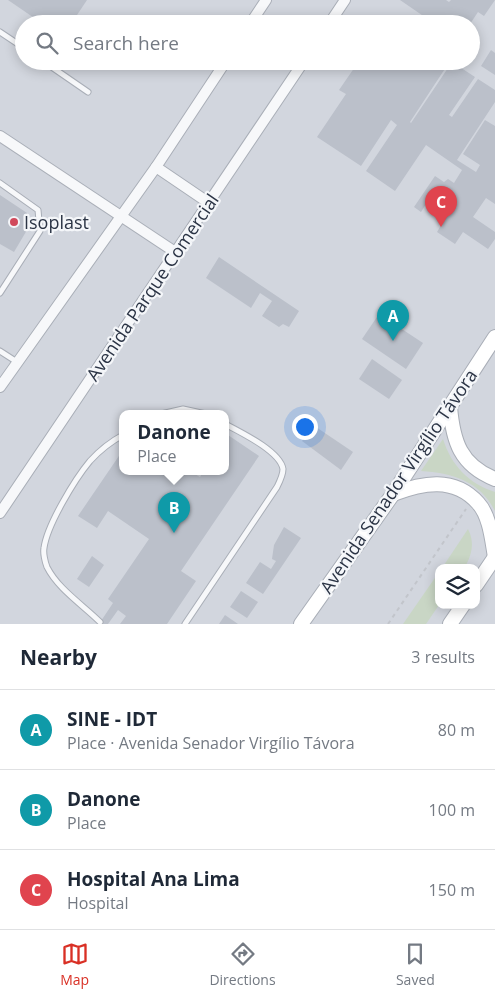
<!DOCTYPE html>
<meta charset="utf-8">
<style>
body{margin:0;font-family:"Open Sans",sans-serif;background:#f6f6f7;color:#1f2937}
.controls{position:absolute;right:15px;bottom:15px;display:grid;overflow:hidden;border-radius:10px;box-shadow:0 2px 12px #0003}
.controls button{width:45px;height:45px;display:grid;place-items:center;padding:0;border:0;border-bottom:1px solid #e0e1e3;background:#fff;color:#1f2937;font:25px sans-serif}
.you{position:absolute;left:304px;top:426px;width:18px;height:18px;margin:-12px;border:4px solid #fff;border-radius:50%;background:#1a73e8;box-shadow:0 0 0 8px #1a73e833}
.badge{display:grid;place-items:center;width:32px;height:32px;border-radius:50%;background:#d93025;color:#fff;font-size:16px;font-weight:700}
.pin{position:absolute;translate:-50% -41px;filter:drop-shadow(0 1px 2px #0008)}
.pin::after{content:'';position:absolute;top:26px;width:18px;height:15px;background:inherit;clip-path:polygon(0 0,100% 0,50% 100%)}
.popup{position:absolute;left:119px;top:410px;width:110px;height:65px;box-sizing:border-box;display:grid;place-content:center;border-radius:10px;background:#fff;filter:drop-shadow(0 1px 4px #0005);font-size:16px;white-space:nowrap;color:#747a83}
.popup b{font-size:19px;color:#1f2937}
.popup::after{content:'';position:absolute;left:50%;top:100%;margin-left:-10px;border:10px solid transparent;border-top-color:#fff}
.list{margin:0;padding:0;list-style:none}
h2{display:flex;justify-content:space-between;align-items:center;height:65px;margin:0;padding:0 20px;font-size:21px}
h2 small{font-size:16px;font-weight:400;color:#747a83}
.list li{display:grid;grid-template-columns:32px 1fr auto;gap:15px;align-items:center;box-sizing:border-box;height:80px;padding:0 20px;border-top:1px solid #e0e1e3}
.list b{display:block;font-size:19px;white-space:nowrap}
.list p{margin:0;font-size:16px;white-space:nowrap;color:#747a83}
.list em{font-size:16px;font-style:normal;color:#747a83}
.icon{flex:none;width:28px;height:28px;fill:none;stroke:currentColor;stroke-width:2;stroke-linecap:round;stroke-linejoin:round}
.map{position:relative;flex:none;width:495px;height:624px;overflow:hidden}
.search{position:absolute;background:#fff;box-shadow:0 2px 12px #0003;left:15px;right:15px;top:15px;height:55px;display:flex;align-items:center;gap:12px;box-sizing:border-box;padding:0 18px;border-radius:28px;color:#747a83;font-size:19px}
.sheet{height:305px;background:#fff}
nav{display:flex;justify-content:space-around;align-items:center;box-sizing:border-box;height:70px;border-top:1px solid #e0e1e3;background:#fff;font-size:14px;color:#747a83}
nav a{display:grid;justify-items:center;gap:2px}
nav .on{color:#d93025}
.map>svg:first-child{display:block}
.built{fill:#d2d6de;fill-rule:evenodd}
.green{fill:#c9d6c5}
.building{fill:#bbc0ca}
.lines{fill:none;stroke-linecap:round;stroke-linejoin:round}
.service-casing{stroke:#a9aeb7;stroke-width:7}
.minor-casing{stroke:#a9aeb7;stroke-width:12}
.secondary-casing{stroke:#a9aeb7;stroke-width:16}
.path{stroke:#c2c5cb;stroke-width:2;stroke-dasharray:4 4;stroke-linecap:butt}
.service{stroke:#f7f8fa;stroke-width:5}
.minor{stroke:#f7f8fa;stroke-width:10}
.secondary{stroke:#fff;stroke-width:14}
.poi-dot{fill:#d1495b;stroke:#f4f6f9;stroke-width:2}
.labels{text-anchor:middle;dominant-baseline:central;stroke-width:4.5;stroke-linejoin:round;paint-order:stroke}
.poi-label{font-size:18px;fill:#2b3445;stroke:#f4f6f9;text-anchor:start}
.street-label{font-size:18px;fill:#2b3445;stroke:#f4f6f9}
</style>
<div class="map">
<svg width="495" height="624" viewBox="0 0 495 624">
<rect width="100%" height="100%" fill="#e4e7ec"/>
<path class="built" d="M0,0H495V624H0ZM24,24H471V61H24ZM123,414H225V472H123ZM439,568H476V605H439Z"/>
<g class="green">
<path d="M443,439C451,465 469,484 495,492V511C480,481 452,473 421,471Z"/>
<path d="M468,529C475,542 472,556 464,568H442Z"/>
<polygon points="439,572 439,605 426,624 403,624"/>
</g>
<g class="building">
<polygon points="8,0 87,0 71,24 43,24"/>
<polygon points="400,0 446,0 449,2 451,0 495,0 484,16 478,12 470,24 435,24"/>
<polygon points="366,18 375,24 362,24"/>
<polygon points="491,50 495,53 495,75 481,66"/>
<polygon points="359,61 450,61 410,122 411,123 452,62 475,77 449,115 452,117 478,79 495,90 495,102 457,160 476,172 480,165 463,154 485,120 495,126 495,204 486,198 473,217 495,232 495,239 488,249 463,232 455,244 437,232 446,217 426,204 421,212 414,207 435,176 444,182 448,179 454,183 462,170 426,145 395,191 366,171 397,125 391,120 361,166 317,137 346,94 339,90"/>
<polygon points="0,195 27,213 27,230 14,252 0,244"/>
<polygon points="219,257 299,311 289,327 283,324 279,327 262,316 272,301 260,293 251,308 206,278"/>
<polygon points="379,314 423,343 406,369 362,339"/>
<polygon points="372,359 402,380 389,399 359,379"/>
<polygon points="313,425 353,452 341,470 302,441"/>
<polygon points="228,435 259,456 181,571 196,581 167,624 120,624 126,616 118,610 108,624 99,624 113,603 108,599 149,539 108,511 97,528 78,516 123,450 123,472 194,472 193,473 200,477 203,472 225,472 225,439"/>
<polygon points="284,527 301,538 263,594 246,583 260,562 271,569 276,561 272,559 274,545"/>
<polygon points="92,556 104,565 89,587 77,579"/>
<polygon points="241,591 258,602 247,618 230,607"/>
<polygon points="225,615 238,624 219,624"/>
</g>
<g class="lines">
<defs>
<g id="service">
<polyline points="0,32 24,48"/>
<polyline points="43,61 88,92"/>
<polyline points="0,183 38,210 40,231 0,293"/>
<polyline points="0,351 17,362"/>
<polyline points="161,414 183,409 206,414"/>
<path d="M100,622C83,605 58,589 47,567C45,562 43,553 44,548C47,525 75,479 90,461C100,450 110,442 123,435"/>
<path d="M185,624L277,487C280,481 283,475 283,469C280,451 240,432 225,424"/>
</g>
<g id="minor">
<polyline points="250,24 266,0"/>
<polyline points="329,24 345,0"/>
<polyline points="0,136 175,252"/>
<polyline points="156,167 209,203"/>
<polyline points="0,387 156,167 226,61"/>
<polyline points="0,513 304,61"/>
</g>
<g id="secondary">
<path d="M450,407C453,441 460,465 495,479"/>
<path d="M393,494C422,483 454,476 478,503C490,516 492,540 495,557"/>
<polyline points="476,585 495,557"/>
<polyline points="301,624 393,494 495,337"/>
<polyline points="450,624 463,605"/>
</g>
</defs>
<use href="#service" class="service-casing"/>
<use href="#minor" class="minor-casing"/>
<use href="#secondary" class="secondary-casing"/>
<polyline class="path" points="388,624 466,509"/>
<use href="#service" class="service"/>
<use href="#minor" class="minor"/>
<use href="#secondary" class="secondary"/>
</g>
<circle class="poi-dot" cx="14" cy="222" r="5"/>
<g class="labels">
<g class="poi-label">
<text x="24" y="222">Isoplast</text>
</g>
<g class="street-label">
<text transform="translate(152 287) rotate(-56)">Avenida Parque Comercial</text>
<text transform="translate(398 481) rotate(-56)">Avenida Senador Virgílio Távora</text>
</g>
</g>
</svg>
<div class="controls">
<button><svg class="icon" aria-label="layers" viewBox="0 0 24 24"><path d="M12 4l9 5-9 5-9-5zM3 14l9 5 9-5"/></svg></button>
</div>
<div class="you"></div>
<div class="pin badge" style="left:393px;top:341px;background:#0f9aa8">A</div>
<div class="pin badge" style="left:174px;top:533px;background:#0f9aa8">B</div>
<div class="popup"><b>Danone</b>Place</div>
<div class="pin badge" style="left:441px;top:227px;background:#e0444e">C</div>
<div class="search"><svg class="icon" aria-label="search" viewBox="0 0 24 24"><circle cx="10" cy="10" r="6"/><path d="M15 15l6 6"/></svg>Search here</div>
</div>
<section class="sheet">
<h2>Nearby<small>3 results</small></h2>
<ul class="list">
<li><span class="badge" style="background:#0f9aa8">A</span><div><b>SINE - IDT</b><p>Place · Avenida Senador Virgílio Távora</p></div><em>80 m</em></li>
<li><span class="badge" style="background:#0f9aa8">B</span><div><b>Danone</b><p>Place</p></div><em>100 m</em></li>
<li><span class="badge" style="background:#e0444e">C</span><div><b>Hospital Ana Lima</b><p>Hospital</p></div><em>150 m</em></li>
</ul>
</section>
<nav>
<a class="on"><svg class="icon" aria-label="map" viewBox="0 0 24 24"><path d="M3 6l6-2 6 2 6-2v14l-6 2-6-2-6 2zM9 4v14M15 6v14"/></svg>Map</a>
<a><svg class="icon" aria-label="directions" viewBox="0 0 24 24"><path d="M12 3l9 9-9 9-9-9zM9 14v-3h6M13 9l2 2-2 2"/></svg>Directions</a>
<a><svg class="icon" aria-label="saved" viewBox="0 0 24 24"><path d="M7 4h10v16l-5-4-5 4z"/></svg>Saved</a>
</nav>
